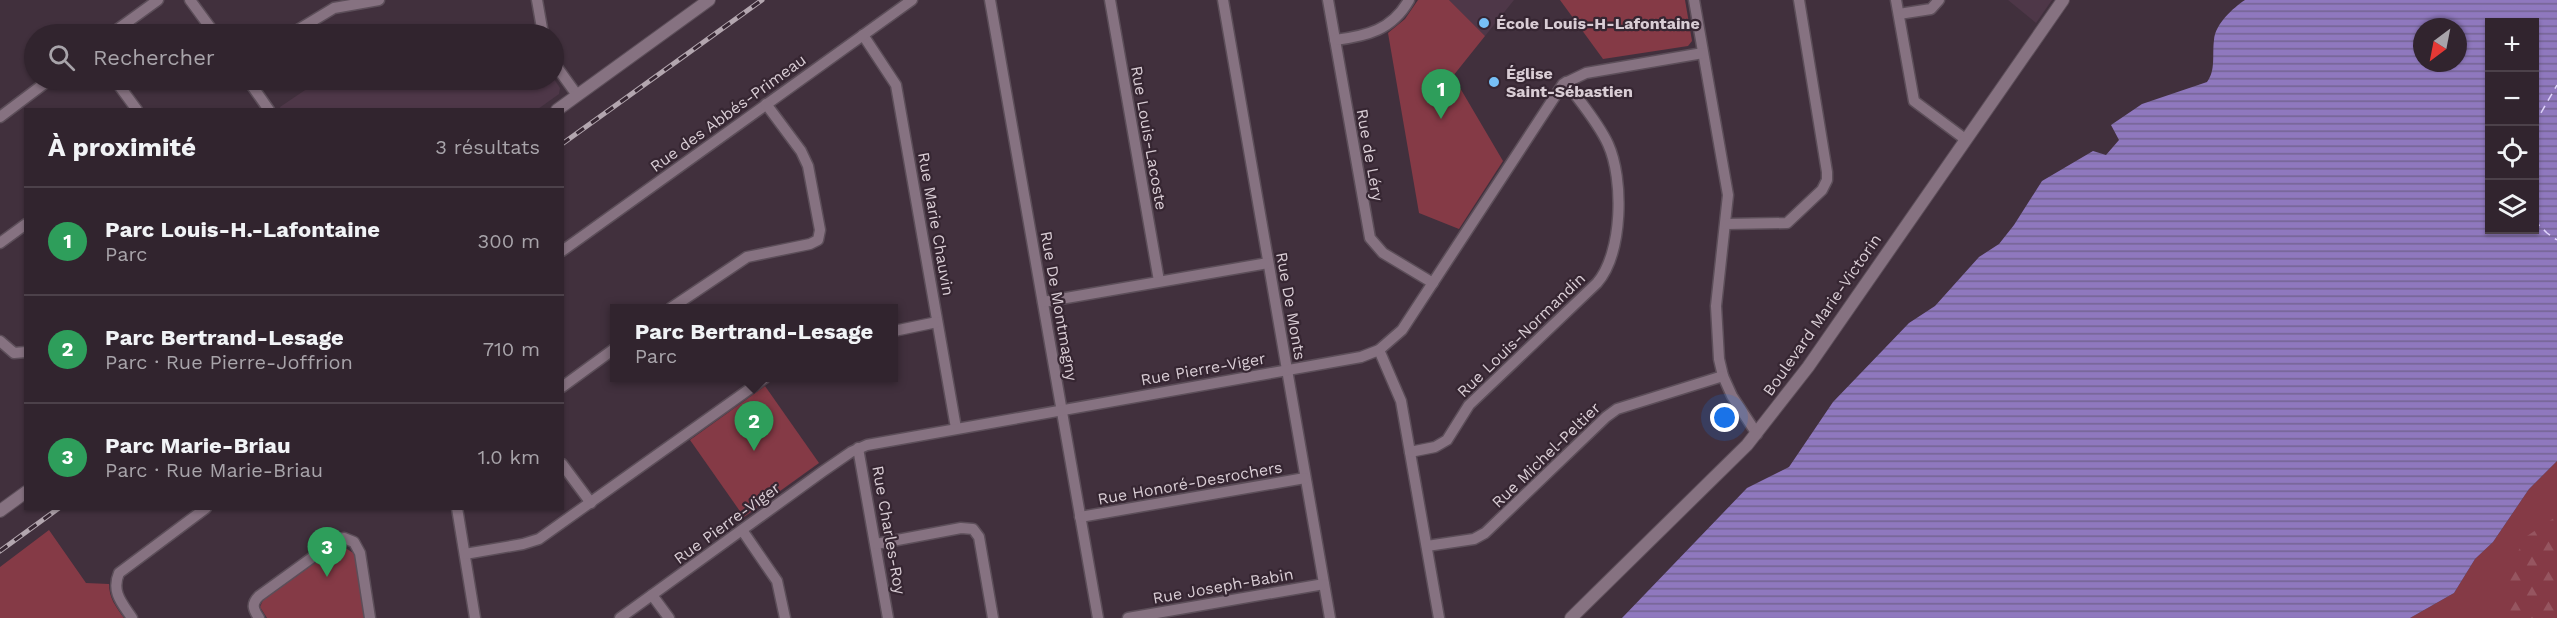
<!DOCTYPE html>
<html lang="fr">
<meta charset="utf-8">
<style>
body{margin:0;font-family:"Work Sans",sans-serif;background:#392c36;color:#f1f3f6}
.controls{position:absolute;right:18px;top:18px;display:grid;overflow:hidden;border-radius:0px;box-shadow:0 2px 4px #0004}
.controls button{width:54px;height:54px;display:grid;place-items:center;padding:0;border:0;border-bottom:2px solid #4c414a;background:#31242e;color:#f1f3f6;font:30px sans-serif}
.compass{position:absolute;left:2413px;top:18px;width:54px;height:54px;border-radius:50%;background:#31242e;box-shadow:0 2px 4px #0004;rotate:212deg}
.you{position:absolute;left:1725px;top:418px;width:21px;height:21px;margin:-15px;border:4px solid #fff;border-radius:50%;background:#1a73e8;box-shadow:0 0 0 9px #1a73e833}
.badge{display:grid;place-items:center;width:39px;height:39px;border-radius:50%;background:#95b2f1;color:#fff;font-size:20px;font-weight:700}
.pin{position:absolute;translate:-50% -50px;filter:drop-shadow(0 2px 3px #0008)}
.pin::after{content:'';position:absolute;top:32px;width:21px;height:18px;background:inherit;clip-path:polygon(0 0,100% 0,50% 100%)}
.popup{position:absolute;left:610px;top:304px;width:288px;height:78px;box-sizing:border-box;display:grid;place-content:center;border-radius:0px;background:#31242e;filter:drop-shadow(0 2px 4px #0005);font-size:20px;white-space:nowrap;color:#a8a4aa}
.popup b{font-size:22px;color:#f1f3f6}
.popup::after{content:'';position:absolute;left:50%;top:100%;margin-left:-12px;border:12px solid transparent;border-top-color:#31242e}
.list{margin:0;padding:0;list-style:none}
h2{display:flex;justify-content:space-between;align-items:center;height:78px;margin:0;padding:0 24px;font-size:26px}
h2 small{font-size:20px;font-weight:400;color:#a8a4aa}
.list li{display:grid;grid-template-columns:39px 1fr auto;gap:18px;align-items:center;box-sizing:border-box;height:108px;padding:0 24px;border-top:2px solid #4c414a}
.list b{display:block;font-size:22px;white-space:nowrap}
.list p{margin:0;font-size:20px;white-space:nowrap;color:#a8a4aa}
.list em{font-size:20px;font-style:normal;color:#a8a4aa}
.icon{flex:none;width:33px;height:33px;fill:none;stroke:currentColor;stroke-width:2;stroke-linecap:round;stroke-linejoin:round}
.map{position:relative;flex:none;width:2557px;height:618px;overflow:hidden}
.search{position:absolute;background:#31242e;box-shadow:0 2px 4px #0004;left:24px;top:24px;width:540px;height:66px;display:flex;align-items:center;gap:15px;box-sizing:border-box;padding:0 21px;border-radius:33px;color:#a8a4aa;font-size:22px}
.panel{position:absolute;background:#31242e;box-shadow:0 2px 4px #0004;left:24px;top:108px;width:540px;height:402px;border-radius:0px}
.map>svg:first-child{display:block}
.built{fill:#4e3748}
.green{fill:#853a46}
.forest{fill:url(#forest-firs)}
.water{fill:url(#water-rules);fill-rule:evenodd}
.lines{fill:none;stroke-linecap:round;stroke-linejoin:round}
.ferry{stroke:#e0d5fc;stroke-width:1.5;stroke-dasharray:8 6;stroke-linecap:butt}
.minor-casing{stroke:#5c4e59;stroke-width:13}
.tertiary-casing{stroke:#5c4e59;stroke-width:14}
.minor{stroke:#867281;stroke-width:10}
.tertiary{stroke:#867281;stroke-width:12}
.rail-casing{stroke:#b3a6af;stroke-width:5}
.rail{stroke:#362632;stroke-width:3;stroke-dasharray:9;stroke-linecap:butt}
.poi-dot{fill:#77c0f7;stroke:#362632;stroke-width:2}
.labels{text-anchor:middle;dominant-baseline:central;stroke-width:4.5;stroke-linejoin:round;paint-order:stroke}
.poi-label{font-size:16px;font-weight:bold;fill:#d9cdd5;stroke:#362632;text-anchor:start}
.street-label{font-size:16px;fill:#d9cdd5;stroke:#362632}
</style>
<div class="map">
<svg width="2557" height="618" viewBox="0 0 2557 618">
<defs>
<pattern id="forest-firs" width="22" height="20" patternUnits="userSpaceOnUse" patternTransform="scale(1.5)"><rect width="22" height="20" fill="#853a46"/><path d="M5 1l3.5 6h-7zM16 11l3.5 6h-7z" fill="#965560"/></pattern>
<pattern id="water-rules" width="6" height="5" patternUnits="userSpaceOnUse" patternTransform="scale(1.5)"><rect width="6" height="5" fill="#8f78be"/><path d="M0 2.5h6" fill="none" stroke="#746492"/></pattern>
</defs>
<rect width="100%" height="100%" fill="#41303d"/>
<g class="built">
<polygon points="1449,0 1514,0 1485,36"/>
<polygon points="2008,0 2052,0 2036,23"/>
<polygon points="554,79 560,88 559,94 538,109 281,110 280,107 320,80"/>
</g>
<g class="green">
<polygon points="1418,0 1449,0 1485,36 1453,76 1503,161 1459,229 1419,213 1388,33 1405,19"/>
<polygon points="1560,0 1685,0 1692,41 1688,46 1603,59"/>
<polygon points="765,386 819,463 744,517 690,440"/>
<polygon points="2557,461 2557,618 2410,618 2454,593 2475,559 2493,542 2529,489"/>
<path d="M49,530L86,583L109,584C109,598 116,607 124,618H0V567Z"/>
<polygon points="342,546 355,554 365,618 267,618 260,607 263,600 337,547"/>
</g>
<polygon class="forest" points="2557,516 2557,618 2507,618 2504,576 2527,536"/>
<path class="water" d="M2245,0H2557V461L2529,489L2493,542L2475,559L2454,593L2410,618H1622L1747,488L1789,467L1833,402L1909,323L1935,306L1979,257L1999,244L2014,225L2042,181L2093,151L2106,155L2119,140L2111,125L2142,104L2207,82C2216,70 2212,55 2214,40C2215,24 2233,8 2245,0ZM2490,22H2534V230H2490ZM2422,27H2458V63H2422Z"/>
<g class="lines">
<g class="ferry">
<polyline points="2534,125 2557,85"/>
<polyline points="2534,220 2547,233 2557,240"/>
</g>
<defs>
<g id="minor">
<polyline points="190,0 215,34"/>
<polyline points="537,0 543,34"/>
<polyline points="990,0 1098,618"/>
<polyline points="1110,0 1159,281"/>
<polyline points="1223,0 1330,618"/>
<polyline points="1328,0 1370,238 1383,253 1433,283"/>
<polyline points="1694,0 1728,195 1716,306 1719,359 1723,376 1732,396 1757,434"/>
<polyline points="1896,0 1914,101 1965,139"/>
<polyline points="1899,14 1931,9 1939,0"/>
<polyline points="111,34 158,0"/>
<polyline points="291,34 334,8 379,0"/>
<polyline points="863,35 896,85 956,428"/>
<path d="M1335,40C1367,36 1392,30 1409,0"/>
<polyline points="554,63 577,95"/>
<polyline points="115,80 137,110"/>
<polyline points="248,80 269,110"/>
<polyline points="0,117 49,80"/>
<polyline points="1726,224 1787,223 1822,190 1827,180 1827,172 1799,0"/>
<polyline points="0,243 26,224"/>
<polyline points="562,251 912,0"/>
<polyline points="1043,302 1268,263"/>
<polyline points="671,308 747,257 810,244 818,240 820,230 808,166 801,151 766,104"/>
<polyline points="894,331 937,322"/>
<polyline points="0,341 14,353 26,352"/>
<polyline points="1379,350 1401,401 1439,618"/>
<polyline points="562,387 614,349"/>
<polyline points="858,448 888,618"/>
<path d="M1410,452L1435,447L1447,440L1469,405L1597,283C1623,253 1624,179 1608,144C1598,122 1580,102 1566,82"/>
<polyline points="562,464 591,503"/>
<polyline points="457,508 475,618"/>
<polyline points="1080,517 1305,478"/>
<polyline points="742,530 777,581 785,618"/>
<polyline points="876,544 961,528 973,529 979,537 993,618"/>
<polyline points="1427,546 1474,539 1485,533 1606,417 1617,409 1723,376"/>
<polyline points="465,554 523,544 539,539 765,378"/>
<polyline points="652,595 669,618"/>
<path d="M132,618C122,603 111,592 119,573L206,508"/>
<path d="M259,618C253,609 251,604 259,596L335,541L344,538L354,542L360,553L370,618"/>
<polyline points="620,618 822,472 851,452 867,445 1361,357 1379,350 1402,330 1563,84 1586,73 1703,53"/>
<polyline points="1128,618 1324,584"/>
</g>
<g id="tertiary">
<polyline points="557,110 709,0"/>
<polyline points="0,511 26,492"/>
<polyline points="1571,618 1747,445 1808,367 2063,0"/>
</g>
</defs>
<use href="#minor" class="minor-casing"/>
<use href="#tertiary" class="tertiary-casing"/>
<use href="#minor" class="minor"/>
<use href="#tertiary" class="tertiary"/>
<defs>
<g id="rail">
<polyline points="562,144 762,0"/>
<polyline points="0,551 59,508"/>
</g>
</defs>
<use href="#rail" class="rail-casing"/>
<use href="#rail" class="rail"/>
</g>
<g class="poi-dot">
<circle cx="1484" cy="23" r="6"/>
<circle cx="1494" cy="82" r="6"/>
</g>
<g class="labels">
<g class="poi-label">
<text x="1496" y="23">École Louis-H-Lafontaine</text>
<text x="1506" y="73">Église<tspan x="1506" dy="18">Saint-Sébastien</tspan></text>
</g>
<g class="street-label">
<text transform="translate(728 113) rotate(-36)">Rue des Abbés-Primeau</text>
<text transform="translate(1149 138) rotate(80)">Rue Louis-Lacoste</text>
<text transform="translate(1370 155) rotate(80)">Rue de Léry</text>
<text transform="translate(936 224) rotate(80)">Rue Marie Chauvin</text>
<text transform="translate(1059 306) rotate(80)">Rue De Montmagny</text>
<text transform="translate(1291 306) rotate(80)">Rue De Monts</text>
<text transform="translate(1822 315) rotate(-55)">Boulevard Marie-Victorin</text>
<text transform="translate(1521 335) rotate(-44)">Rue Louis-Normandin</text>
<text transform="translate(1203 369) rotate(-10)">Rue Pierre-Viger</text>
<text transform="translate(1546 455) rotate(-44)">Rue Michel-Peltier</text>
<text transform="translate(1190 483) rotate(-10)">Rue Honoré-Desrochers</text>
<text transform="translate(727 523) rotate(-36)">Rue Pierre-Viger</text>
<text transform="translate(889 530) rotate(80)">Rue Charles-Roy</text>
<text transform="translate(1223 586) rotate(-10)">Rue Joseph-Babin</text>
</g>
</g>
</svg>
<div class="controls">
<button>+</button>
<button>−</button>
<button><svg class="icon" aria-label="locate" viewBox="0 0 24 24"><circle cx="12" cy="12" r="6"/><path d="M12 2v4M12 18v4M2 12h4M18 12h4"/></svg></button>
<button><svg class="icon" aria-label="layers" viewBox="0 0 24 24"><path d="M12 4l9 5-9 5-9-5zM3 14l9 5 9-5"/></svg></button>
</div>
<svg class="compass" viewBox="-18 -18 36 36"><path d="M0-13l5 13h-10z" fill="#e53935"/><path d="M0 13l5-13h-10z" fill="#a8a4aa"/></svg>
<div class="you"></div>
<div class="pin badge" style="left:1441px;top:119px;background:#2e9e5b">1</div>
<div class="pin badge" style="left:754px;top:451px;background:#2e9e5b">2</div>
<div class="popup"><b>Parc Bertrand-Lesage</b>Parc</div>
<div class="pin badge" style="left:327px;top:577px;background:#2e9e5b">3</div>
<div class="search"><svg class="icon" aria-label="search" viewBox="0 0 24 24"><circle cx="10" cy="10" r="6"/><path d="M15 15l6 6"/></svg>Rechercher</div>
<section class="panel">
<h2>À proximité<small>3 résultats</small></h2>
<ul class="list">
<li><span class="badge" style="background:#2e9e5b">1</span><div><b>Parc Louis-H.-Lafontaine</b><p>Parc</p></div><em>300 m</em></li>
<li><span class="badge" style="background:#2e9e5b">2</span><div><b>Parc Bertrand-Lesage</b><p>Parc · Rue Pierre-Joffrion</p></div><em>710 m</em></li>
<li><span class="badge" style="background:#2e9e5b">3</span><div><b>Parc Marie-Briau</b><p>Parc · Rue Marie-Briau</p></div><em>1.0 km</em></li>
</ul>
</section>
</div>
